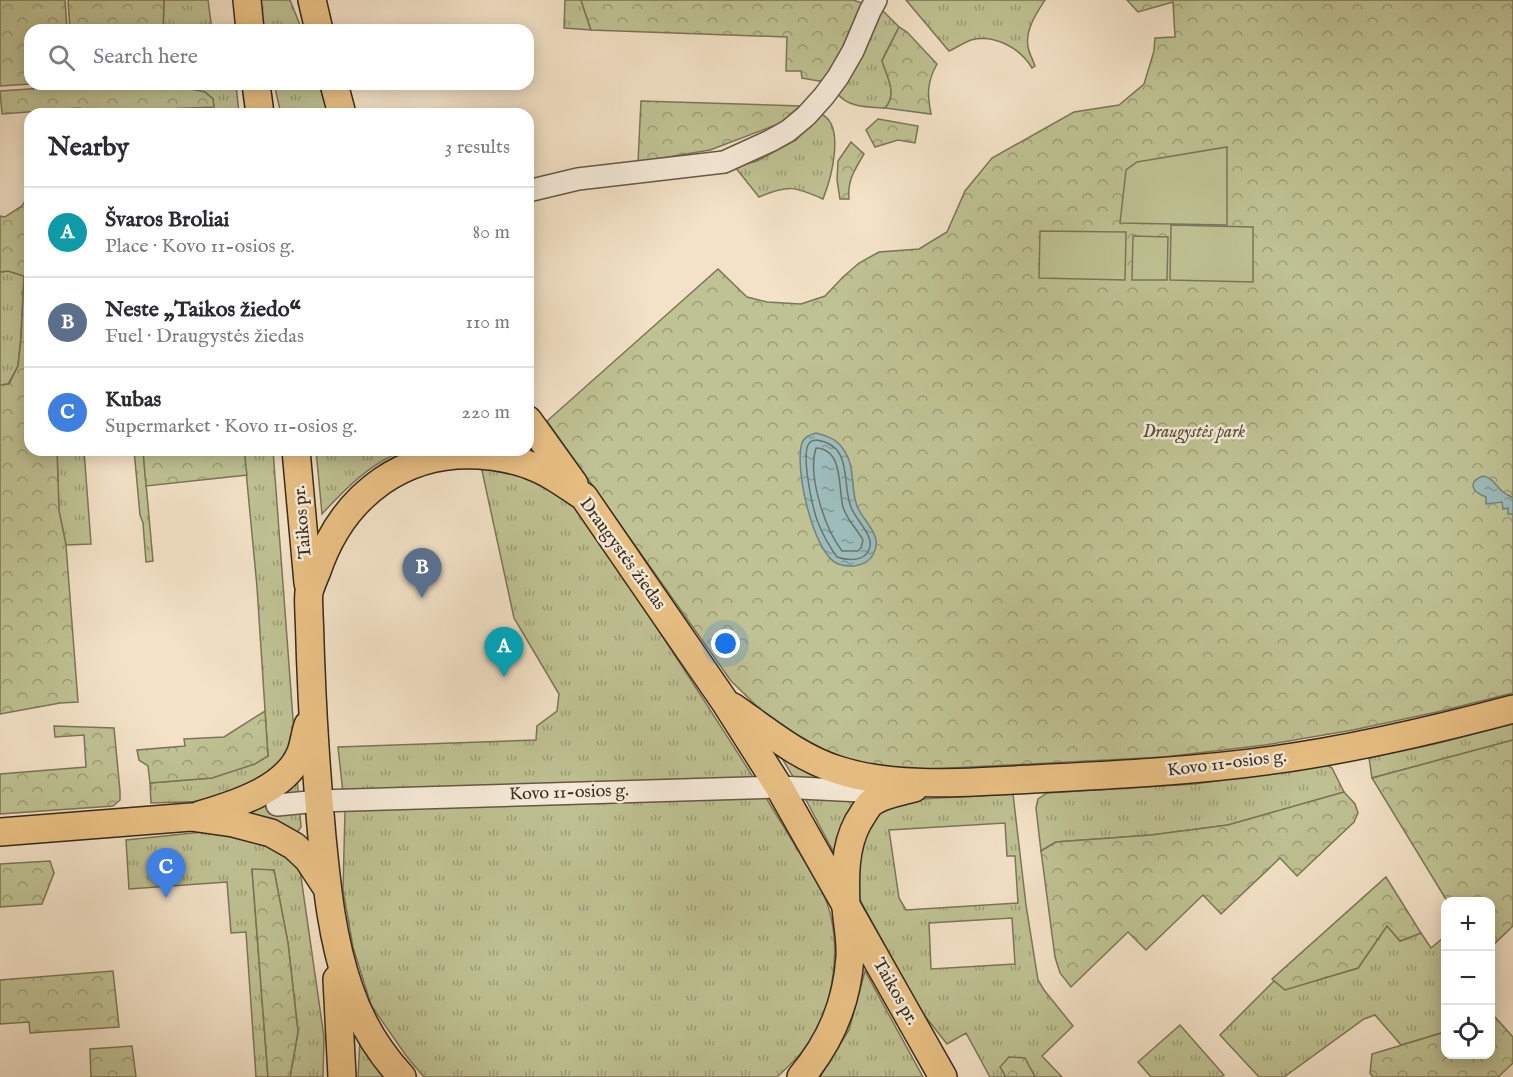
<!DOCTYPE html>
<meta charset="utf-8">
<style>
body{margin:0;font-family:"IM FELL English",serif;background:#f2f2f3;color:#2b2b33}
.controls{position:absolute;right:18px;bottom:18px;display:grid;overflow:hidden;border-radius:12px;box-shadow:0 3px 15px #0003}
.controls button{width:54px;height:54px;display:grid;place-items:center;padding:0;border:0;border-bottom:2px solid #e1e1e2;background:#fff;color:#2b2b33;font:30px sans-serif}
.you{position:absolute;left:726px;top:644px;width:21px;height:21px;margin:-15px;border:4px solid #fff;border-radius:50%;background:#1a73e8;box-shadow:0 0 0 9px #1a73e833}
.badge{display:grid;place-items:center;width:39px;height:39px;border-radius:50%;background:#8f2418;color:#fff;font-size:20px;font-weight:700}
.pin{position:absolute;translate:-50% -50px;filter:drop-shadow(0 2px 3px #0008)}
.pin::after{content:'';position:absolute;top:32px;width:21px;height:18px;background:inherit;clip-path:polygon(0 0,100% 0,50% 100%)}
.list{margin:0;padding:0;list-style:none}
h2{display:flex;justify-content:space-between;align-items:center;height:78px;margin:0;padding:0 24px;font-size:26px}
h2 small{font-size:20px;font-weight:400;color:#7c7c81}
.list li{display:grid;grid-template-columns:39px 1fr auto;gap:18px;align-items:center;box-sizing:border-box;height:90px;padding:0 24px;border-top:2px solid #e1e1e2}
.list b{display:block;font-size:22px;white-space:nowrap}
.list p{margin:0;font-size:20px;white-space:nowrap;color:#7c7c81}
.list em{font-size:20px;font-style:normal;color:#7c7c81}
.icon{flex:none;width:33px;height:33px;fill:none;stroke:currentColor;stroke-width:2;stroke-linecap:round;stroke-linejoin:round}
.map{position:relative;flex:none;width:1513px;height:1077px;overflow:hidden}
.search{position:absolute;background:#fff;box-shadow:0 3px 15px #0003;left:24px;top:24px;width:510px;height:66px;display:flex;align-items:center;gap:15px;box-sizing:border-box;padding:0 21px;border-radius:18px;color:#7c7c81;font-size:22px}
.panel{position:absolute;background:#fff;box-shadow:0 3px 15px #0003;left:24px;top:108px;width:510px;height:348px;border-radius:18px}
.map>svg:first-child{display:block}
.grass{fill:url(#grass-tufts);stroke:#7b7657;stroke-width:1.5;fill-rule:evenodd}
.forest{fill:url(#forest-crowns);stroke:#7b7657;stroke-width:1.5}
.garden{fill:#bfc293;stroke:#7b7657;stroke-width:1.5}
.water{fill:url(#water-ripples);stroke:#74827c;stroke-width:1.5}
.lines{fill:none;stroke-linecap:round;stroke-linejoin:round}
.shore{stroke:#6a746c;stroke-width:1.5}
.minor-casing{stroke:#665846;stroke-width:24}
.major-casing{stroke:#372a1b;stroke-width:30}
.minor{stroke:#f7ecdb;stroke-width:21}
.major{stroke:#eac184;stroke-width:27}
.labels{text-anchor:middle;dominant-baseline:central;stroke-width:5;stroke-linejoin:round;paint-order:stroke}
.park-label{font-size:18px;font-style:italic;fill:#595039;stroke:#f7ecdb}
.street-label{font-size:18px;fill:#372a1b;stroke:#f7ecdb}
</style>
<div class="map">
<svg width="1513" height="1077" viewBox="0 0 1513 1077">
<defs>
<pattern id="grass-tufts" width="24" height="20" patternUnits="userSpaceOnUse" patternTransform="scale(1.5)"><rect width="24" height="20" fill="#bfc293"/><path d="M3 7l-1-3M5 7V3M7 7l1-3M15 17l-1-3M17 17v-4M19 17l1-3" fill="none" stroke="#9c9e77"/></pattern>
<pattern id="forest-crowns" width="20" height="18" patternUnits="userSpaceOnUse" patternTransform="scale(1.5)"><rect width="20" height="18" fill="#bfc293"/><path d="M2 6a3 3 0 1 1 6 0M12 15a3 3 0 1 1 6 0" fill="none" stroke="#9c9e77"/></pattern>
<pattern id="water-ripples" width="26" height="14" patternUnits="userSpaceOnUse" patternTransform="scale(1.5)"><rect width="26" height="14" fill="#9dbdbc"/><path d="M2 4q2-2 4 0t4 0M15 11q2-2 4 0t4 0" fill="none" stroke="#819a98"/></pattern>
</defs>
<rect width="100%" height="100%" fill="#f3e2c7"/>
<filter id="stains"><feTurbulence type="fractalNoise" baseFrequency=".00333" numOctaves="4"/><feColorMatrix values="0 0 0 0 .2 0 0 0 0 .09 0 0 0 0 .02 0 0 0 .5 -.17"/></filter>
<radialGradient id="worn" r=".72"><stop offset=".6" stop-color="#630" stop-opacity="0"/><stop offset="1" stop-color="#630" stop-opacity=".3"/></radialGradient>
<g class="grass">
<polygon points="164,0 208,0 212,30 163,30"/>
<polygon points="259,0 290,0 302,30 264,30"/>
<polygon points="565,0 581,0 591,30 564,28"/>
<path d="M906,0H1045C1036,14 1025,30 1028,47C1029,53 1033,60 1035,66L1032,68C1020,48 995,34 971,40C963,43 956,48 949,51Z"/>
<path d="M882,10L899,27L882,60C887,77 898,94 885,108C868,107 848,108 837,93Z"/>
<polygon points="168,84 236,84 239,114 214,114 213,99 205,93"/>
<polygon points="274,84 319,84 328,114 281,114"/>
<path d="M821,114C846,125 831,179 823,199C794,186 788,185 759,197L735,167L757,161L796,140Z"/>
<polygon points="8,271 24,276 21,338 18,366 8,384 0,385 0,272"/>
<polygon points="57,450 84,450 91,544 66,545 59,511"/>
<polygon points="134,450 143,450 153,561 146,562 143,523 140,515"/>
<polygon points="244,450 273,450 294,732 293,742 274,771 215,801 151,803 150,783 212,778 268,756 257,587"/>
<path d="M316,450H407C373,460 345,489 322,514Z"/>
<path d="M481,466L513,472L557,492L579,507C642,607 709,705 771,806C782,824 793,842 804,860C815,878 827,897 831,917C839,952 833,993 820,1025C812,1043 792,1064 777,1077H424L407,1057L371,1005L353,947L343,890L345,812L338,747L536,740L537,726L557,711L559,694L514,618Z"/>
<polygon points="1513,724 1513,740 1372,778 1369,758 1435,744"/>
<polygon points="785,757 860,798 846,819 834,853 797,783 783,760"/>
<polygon points="1327,765 1332,768 1344,792 1228,825 1151,835 1056,842 1041,851 1036,808 1038,799 1047,793 1195,784"/>
<polygon points="297,777 301,827 296,834 238,815"/>
<path d="M1013,794L1026,905L1038,980L1044,990L1073,1026L1042,1056L1062,1077H1035L1025,1059L1001,1067L1006,1077H990L966,1033L947,1044L921,1011L858,896V844L872,816L903,800ZM1005,823L1007,856H1015L1018,903L906,910L899,898L889,830ZM1012,918L1015,964L931,969L929,923Z"/>
<polygon points="212,831 252,836 299,863 324,1037 323,1077 290,1077 298,1032 288,943 274,870 252,870 268,1077 256,1077 246,932 231,933 227,882 129,889 126,840"/>
<polygon points="1387,925 1400,941 1421,933 1431,948 1443,938 1445,941 1445,1032 1401,1045 1375,1015 1364,1019 1284,1077 1259,1077 1220,1035 1274,981 1285,989 1358,968"/>
<polygon points="865,971 923,1077 820,1077 849,1030"/>
<polygon points="1180,1025 1224,1075 1221,1077 1151,1077 1138,1062"/>
<polygon points="360,1041 384,1077 358,1077"/>
</g>
<g class="forest">
<polygon points="0,0 65,0 67,30 30,30 30,84 0,86"/>
<polygon points="68,0 164,0 163,30 70,30"/>
<polygon points="581,0 853,0 862,3 854,28 826,80 819,81 802,78 801,71 786,71 787,37 591,30"/>
<polygon points="1127,0 1513,0 1513,693 1437,712 1353,730 1265,745 1164,757 912,770 860,765 815,750 763,712 731,681 547,421 718,269 747,297 767,302 801,304 825,296 843,277 859,263 879,252 919,249 947,232 965,191 992,158 1074,112 1119,105 1144,84 1154,51 1155,38 1175,37 1173,2 1138,12"/>
<path d="M899,27L907,32L937,64C927,82 927,94 931,114L885,108C898,94 887,77 882,61Z"/>
<polygon points="73,84 168,84 205,92 213,99 214,107 166,109 142,114 81,114 80,108 2,114 0,91 73,86"/>
<polygon points="641,101 800,106 781,123 710,150 638,162"/>
<polygon points="878,119 918,126 915,143 898,140 875,147 866,130"/>
<path d="M851,142L864,154C855,169 847,181 849,199H840L837,180L838,161Z"/>
<polygon points="30,192 30,450 57,450 59,511 66,545 78,702 60,703 0,714 0,385 9,384 18,366 21,338 24,276 8,271 0,272 0,216 5,217 22,206"/>
<polygon points="143,450 244,450 247,475 146,486"/>
<polygon points="265,711 268,756 255,764 212,778 150,783 148,766 139,760 137,750 185,746 184,739 224,737"/>
<polygon points="54,726 114,728 120,791 120,800 113,806 0,814 0,774 86,767 84,735 55,737"/>
<polygon points="1513,740 1513,926 1491,947 1490,902 1447,901 1372,778"/>
<polygon points="1344,792 1355,804 1358,813 1354,822 1297,876 1280,858 1221,914 1203,895 1146,950 1128,932 1071,987 1060,973 1055,957 1041,851 1056,842 1151,835 1228,825"/>
<polygon points="50,861 54,873 42,904 0,907 0,864"/>
<polygon points="252,869 274,870 288,943 298,1032 290,1077 268,1077"/>
<polygon points="1386,877 1421,933 1400,941 1387,926 1358,968 1285,990 1272,979"/>
<polygon points="113,971 119,1027 30,1033 29,1022 0,1024 0,980"/>
<polygon points="1495,1017 1513,1037 1513,1063 1498,1077 1373,1077 1370,1073 1372,1054 1445,1032 1446,1054 1490,1054 1491,1018"/>
<polygon points="132,1046 136,1077 91,1077 90,1049"/>
<polygon points="1009,1057 1025,1058 1035,1077 1006,1077 1000,1067"/>
</g>
<g class="garden">
<polygon points="1227,147 1227,225 1120,223 1126,170 1137,162"/>
<polygon points="1171,225 1253,227 1253,282 1170,280"/>
<polygon points="1040,231 1126,232 1125,280 1039,278"/>
<polygon points="1133,236 1168,237 1167,280 1132,280"/>
</g>
<g class="water">
<path d="M816,433C827,436 837,439 843,449C856,466 850,487 857,506C864,523 884,535 873,555C869,562 861,565 854,566C849,566 841,566 836,563C813,551 794,468 802,443C804,437 810,435 816,433Z"/>
<path d="M1483,476C1494,478 1496,487 1503,492C1506,494 1510,496 1513,498V514H1508V508L1503,509L1502,502L1486,504V497C1472,492 1467,482 1483,476Z"/>
</g>
<g class="lines">
<g class="shore">
<path d="M816,440C854,445 841,482 851,507C856,522 882,541 864,556C857,561 845,560 837,557C829,546 822,533 817,520C812,505 802,459 808,445C810,441 812,441 816,440Z"/>
<path d="M816,448C844,449 838,489 843,507C847,520 857,529 863,540L861,548L858,551H842C825,529 807,475 816,448Z"/>
</g>
<defs>
<g id="minor">
<polyline points="528,191 578,179 724,162 770,141 788,131 806,116 824,96 838,77 853,51 870,11 876,0"/>
<polyline points="277,805 319,801 779,787 861,791 872,802"/>
</g>
<g id="major">
<polyline points="247,0 250,30"/>
<polyline points="312,0 319,30"/>
<polyline points="256,84 260,114"/>
<polyline points="334,84 342,114"/>
<polyline points="528,420 574,484"/>
<polyline points="296,450 308,583"/>
<path d="M733,707C766,730 799,758 838,770C897,789 971,782 1033,779C1113,775 1193,771 1273,760C1354,749 1434,730 1513,709"/>
<path d="M200,815C234,805 287,789 301,752C304,744 305,734 308,725"/>
<polyline points="0,832 191,817 233,823 271,833 294,846 308,859 325,885"/>
<polyline points="337,979 342,1077"/>
<path d="M402,1077C379,1052 360,1021 349,988C332,939 327,888 322,837C317,781 313,725 311,669C310,651 310,633 309,615C309,608 308,599 309,592C311,585 314,578 317,571C343,494 407,446 490,456C503,458 517,460 529,465C549,472 566,485 584,497L725,702L779,787L943,1077"/>
<path d="M801,1077C831,1041 847,1003 850,957C851,940 847,923 846,907C845,878 844,848 858,822C862,816 866,808 871,803C882,794 900,792 914,788"/>
</g>
</defs>
<use href="#minor" class="minor-casing"/>
<use href="#major" class="major-casing"/>
<use href="#minor" class="minor"/>
<use href="#major" class="major"/>
</g>
<g class="labels">
<g class="park-label">
<text x="1194" y="432">Draugystės park</text>
</g>
<g class="street-label">
<text transform="translate(303 522) rotate(-95)">Taikos pr.</text>
<text transform="translate(622 554) rotate(54)">Draugystės žiedas</text>
<text transform="translate(1227 764) rotate(-7)">Kovo 11-osios g.</text>
<text transform="translate(569 793) rotate(-2)">Kovo 11-osios g.</text>
<text transform="translate(895 992) rotate(60)">Taikos pr.</text>
</g>
</g>
<rect width="100%" height="100%" filter="url(#stains)"/>
<rect width="100%" height="100%" fill="url(#worn)"/>
</svg>
<div class="controls">
<button>+</button>
<button>−</button>
<button><svg class="icon" aria-label="locate" viewBox="0 0 24 24"><circle cx="12" cy="12" r="6"/><path d="M12 2v4M12 18v4M2 12h4M18 12h4"/></svg></button>
</div>
<div class="you"></div>
<div class="pin badge" style="left:504px;top:677px;background:#0f9aa8">A</div>
<div class="pin badge" style="left:422px;top:598px;background:#5c6f8a">B</div>
<div class="pin badge" style="left:166px;top:898px;background:#3f7fe0">C</div>
<div class="search"><svg class="icon" aria-label="search" viewBox="0 0 24 24"><circle cx="10" cy="10" r="6"/><path d="M15 15l6 6"/></svg>Search here</div>
<section class="panel">
<h2>Nearby<small>3 results</small></h2>
<ul class="list">
<li><span class="badge" style="background:#0f9aa8">A</span><div><b>Švaros Broliai</b><p>Place · Kovo 11-osios g.</p></div><em>80 m</em></li>
<li><span class="badge" style="background:#5c6f8a">B</span><div><b>Neste „Taikos žiedo“</b><p>Fuel · Draugystės žiedas</p></div><em>110 m</em></li>
<li><span class="badge" style="background:#3f7fe0">C</span><div><b>Kubas</b><p>Supermarket · Kovo 11-osios g.</p></div><em>220 m</em></li>
</ul>
</section>
</div>
